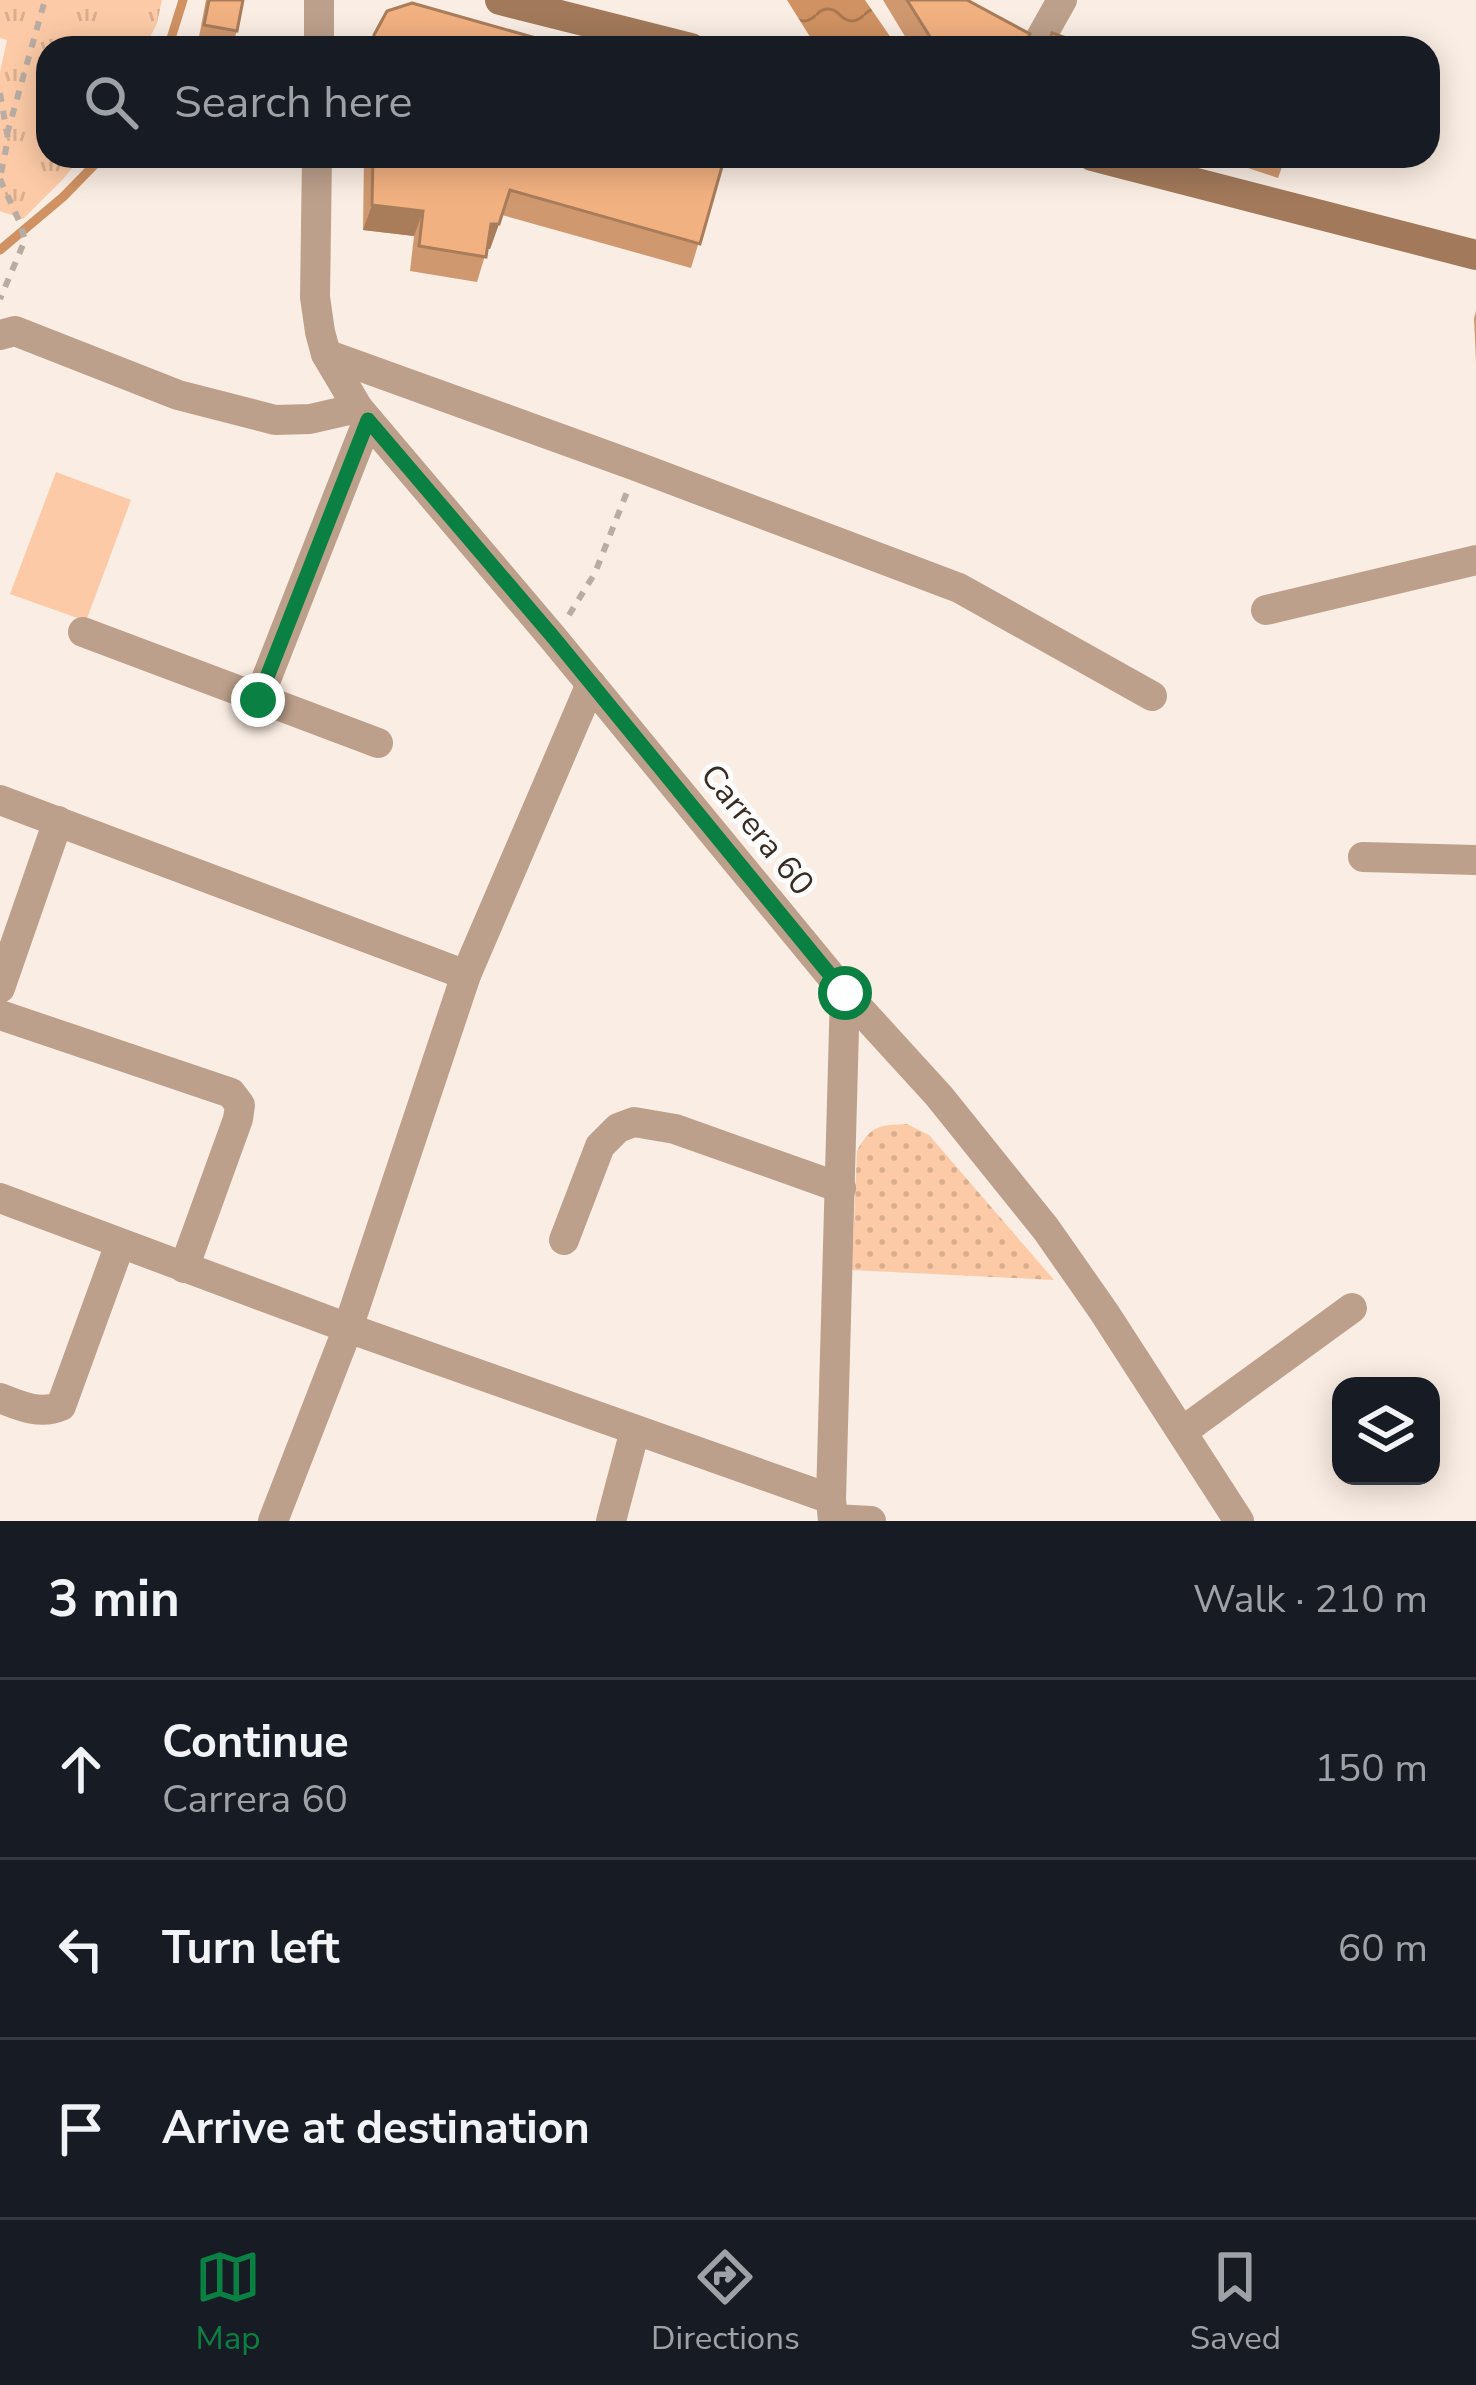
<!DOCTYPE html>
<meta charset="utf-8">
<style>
body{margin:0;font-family:"Nunito Sans",sans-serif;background:#242831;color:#f1f3f6}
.controls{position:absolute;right:36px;bottom:36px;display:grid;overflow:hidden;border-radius:24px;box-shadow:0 6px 30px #0003}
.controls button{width:108px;height:108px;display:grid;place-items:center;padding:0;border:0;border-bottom:3px solid #363941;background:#171b24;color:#f1f3f6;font:60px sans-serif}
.stop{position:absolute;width:36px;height:36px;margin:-27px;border:9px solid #0b8043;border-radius:50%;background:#fff}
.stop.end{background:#0b8043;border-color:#fff;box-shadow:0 3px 12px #0008}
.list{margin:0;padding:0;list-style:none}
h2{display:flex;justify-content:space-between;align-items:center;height:156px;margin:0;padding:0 48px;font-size:51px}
h2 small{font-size:39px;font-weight:400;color:#9ea1a6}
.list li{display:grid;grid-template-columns:78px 1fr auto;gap:36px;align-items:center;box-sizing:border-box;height:180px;padding:0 48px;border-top:3px solid #363941}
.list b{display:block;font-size:45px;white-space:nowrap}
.list p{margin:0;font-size:39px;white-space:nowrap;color:#9ea1a6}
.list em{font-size:39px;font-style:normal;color:#9ea1a6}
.icon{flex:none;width:66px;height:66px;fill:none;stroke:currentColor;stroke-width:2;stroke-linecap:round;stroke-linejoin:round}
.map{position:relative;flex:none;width:1476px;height:1521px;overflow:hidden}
.search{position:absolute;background:#171b24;box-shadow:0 6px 30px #0003;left:36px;right:36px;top:36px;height:132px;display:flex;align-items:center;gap:30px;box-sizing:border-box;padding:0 42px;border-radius:36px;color:#9ea1a6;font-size:45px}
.sheet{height:696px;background:#171b24}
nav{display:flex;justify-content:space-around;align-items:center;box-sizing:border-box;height:168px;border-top:3px solid #363941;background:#171b24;font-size:33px;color:#9ea1a6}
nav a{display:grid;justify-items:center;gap:6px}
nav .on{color:#0b8043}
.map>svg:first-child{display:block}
.grass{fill:url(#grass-dots)}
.park{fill:url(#park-tufts)}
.garden{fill:#fccaa6}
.water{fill:url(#water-waves)}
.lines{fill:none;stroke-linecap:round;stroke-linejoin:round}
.stream{stroke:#d09262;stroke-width:9}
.path{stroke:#b9aca2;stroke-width:6;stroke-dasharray:9 9;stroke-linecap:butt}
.street{stroke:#bca08b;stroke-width:30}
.secondary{stroke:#a2795a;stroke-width:30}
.wall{fill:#d0986f}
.shaded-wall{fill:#a97c5a}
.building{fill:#f2b181;stroke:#a97c5a;stroke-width:3}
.route{stroke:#0b8043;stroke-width:15}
.labels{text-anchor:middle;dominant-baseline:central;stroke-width:10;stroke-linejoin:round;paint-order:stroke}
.street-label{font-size:33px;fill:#382b22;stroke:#fdfdfd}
</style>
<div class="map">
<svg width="1476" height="1521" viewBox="0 0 1476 1521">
<defs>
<pattern id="grass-dots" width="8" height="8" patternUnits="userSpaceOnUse" patternTransform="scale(3)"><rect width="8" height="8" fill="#fccaa6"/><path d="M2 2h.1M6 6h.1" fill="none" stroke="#d9ae8f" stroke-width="1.8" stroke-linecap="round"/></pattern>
<pattern id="park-tufts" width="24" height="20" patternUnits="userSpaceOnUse" patternTransform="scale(3)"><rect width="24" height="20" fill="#fccaa6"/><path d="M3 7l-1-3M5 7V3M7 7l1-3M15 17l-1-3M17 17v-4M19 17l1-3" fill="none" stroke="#d9ae8f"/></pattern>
<pattern id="water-waves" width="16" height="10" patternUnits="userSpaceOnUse" patternTransform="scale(3)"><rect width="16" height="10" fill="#d09262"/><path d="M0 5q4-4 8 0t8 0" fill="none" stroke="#aa7750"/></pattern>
</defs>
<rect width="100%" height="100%" fill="#faede3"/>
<path class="grass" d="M907,1124L929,1135L1054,1280L852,1270L857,1151C871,1125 880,1125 907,1124Z"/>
<polygon class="park" points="0,0 162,0 157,23 145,48 48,48 48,156 82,156 64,178 23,219 0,211 0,72 7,40 0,38"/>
<polygon class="garden" points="56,472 131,500 86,621 10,594"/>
<polygon class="water" points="787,0 865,0 898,48 817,48"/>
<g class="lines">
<g class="stream">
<polyline points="168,48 183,0"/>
<polyline points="0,250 63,197 103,156"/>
</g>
<g class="path">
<polyline points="0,93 8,139 0,178"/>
<polyline points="7,134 45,0"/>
<polyline points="0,179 20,223 25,240 0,299"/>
<polyline points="569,615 595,573 627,492"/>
</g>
<g class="street">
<polyline points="319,48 319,0"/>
<polyline points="1035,48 1062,0"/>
<polyline points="317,156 315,297 320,332 326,354 358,408 553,638 845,993 939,1096 1046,1229 1104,1312 1239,1521"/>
<polyline points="0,335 15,331 178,395 275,420 310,419 358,408"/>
<polyline points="326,354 633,465 959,588 1152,696"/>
<polyline points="1266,610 1476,560"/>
<polyline points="83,632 378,743"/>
<polyline points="258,700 368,420"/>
<polyline points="0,800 466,975"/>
<polyline points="1363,857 1476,860"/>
<polyline points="0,988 58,821"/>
<polyline points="0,1015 231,1093 240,1105 238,1119 184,1268"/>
<polyline points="0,1198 348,1328 831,1499"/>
<polyline points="564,1240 600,1146 618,1128 634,1122 675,1129 841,1188"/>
<path d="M0,1398C20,1406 40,1415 61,1406L120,1244"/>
<polyline points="1183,1431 1352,1308"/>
<polyline points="834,1519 871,1521"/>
<polyline points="273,1521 348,1328 466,975 591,684"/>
<polyline points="611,1521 635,1430"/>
<polyline points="833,1521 831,1499 845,993"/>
</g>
<g class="secondary">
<polyline points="500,0 691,48"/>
<polyline points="1092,156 1476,255"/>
</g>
</g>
<g class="wall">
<polygon points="206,0 243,0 237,31 231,48 198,42"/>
<polygon points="883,0 967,0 1025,48 912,48"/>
<polygon points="364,156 725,156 691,268 502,215 490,249 487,249 477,282 410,271 414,236 363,230"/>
<polygon points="1212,156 1286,156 1278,178"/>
<polygon points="1476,311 1476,362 1474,318"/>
</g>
<g class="shaded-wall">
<polygon points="372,205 423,211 414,236 363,230"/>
<polygon points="491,224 499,224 490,249 482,249"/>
</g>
<g class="building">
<polygon points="209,0 243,0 237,31 204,25"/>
<polygon points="907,0 967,0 1030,34 1023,48 937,48"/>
<polygon points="412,3 571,48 374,48 374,35 387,11"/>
<polygon points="1052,33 1094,48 1047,48"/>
<polygon points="373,156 725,156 700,244 510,190 499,224 491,224 486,257 419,246 423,211 372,205"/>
</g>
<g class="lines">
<polyline class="route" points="258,700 368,420 554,638 845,993"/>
</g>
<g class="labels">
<g class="street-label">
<text transform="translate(757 830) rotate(51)">Carrera 60</text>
</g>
</g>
</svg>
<div class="controls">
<button><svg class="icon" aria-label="layers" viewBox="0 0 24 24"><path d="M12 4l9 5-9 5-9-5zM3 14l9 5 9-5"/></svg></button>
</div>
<div class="stop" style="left:845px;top:993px"></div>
<div class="stop end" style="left:258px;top:700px"></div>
<div class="search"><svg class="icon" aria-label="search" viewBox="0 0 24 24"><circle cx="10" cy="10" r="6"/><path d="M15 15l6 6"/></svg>Search here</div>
</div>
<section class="sheet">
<h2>3 min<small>Walk · 210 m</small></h2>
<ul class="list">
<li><svg class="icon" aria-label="ahead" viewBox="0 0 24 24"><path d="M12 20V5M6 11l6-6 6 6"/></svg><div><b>Continue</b><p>Carrera 60</p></div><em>150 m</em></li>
<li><svg class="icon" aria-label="left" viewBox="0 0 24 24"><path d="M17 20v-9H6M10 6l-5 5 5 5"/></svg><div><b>Turn left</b></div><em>60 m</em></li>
<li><svg class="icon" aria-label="arrive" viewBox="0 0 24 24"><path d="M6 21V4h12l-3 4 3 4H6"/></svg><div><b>Arrive at destination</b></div></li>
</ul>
</section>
<nav>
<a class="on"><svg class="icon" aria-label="map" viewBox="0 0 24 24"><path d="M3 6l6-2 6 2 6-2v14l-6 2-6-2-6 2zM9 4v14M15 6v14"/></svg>Map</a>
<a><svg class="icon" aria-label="directions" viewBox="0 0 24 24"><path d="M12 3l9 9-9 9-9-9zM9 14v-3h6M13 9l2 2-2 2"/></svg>Directions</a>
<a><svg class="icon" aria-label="saved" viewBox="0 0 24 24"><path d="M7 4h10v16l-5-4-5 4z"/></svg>Saved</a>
</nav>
